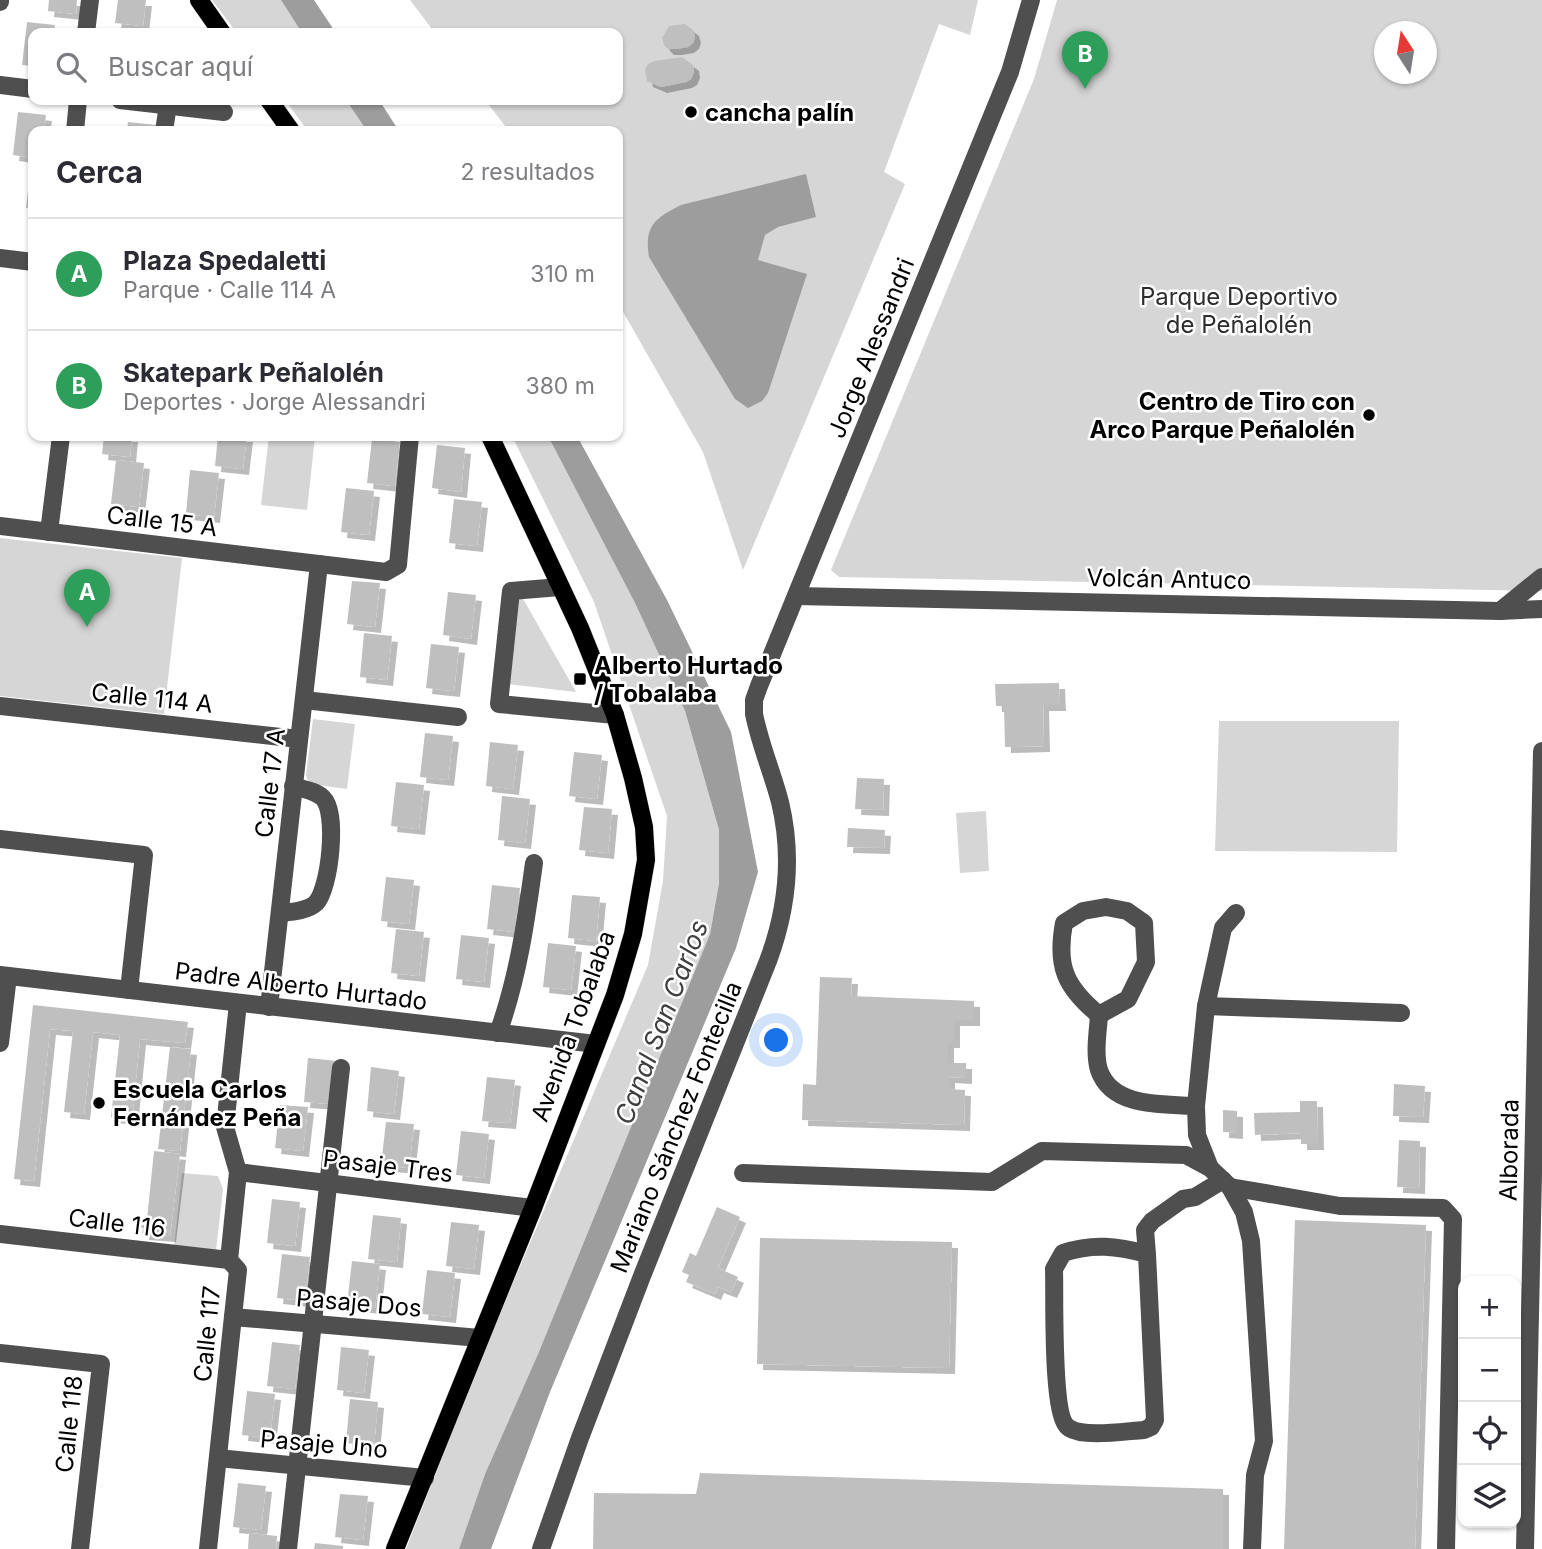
<!DOCTYPE html>
<html lang="es">
<meta charset="utf-8">
<style>
body{margin:0;font-family:Inter,sans-serif;background:#f7f7f7;color:#2b2b33}
.controls{position:absolute;right:21px;bottom:21px;display:grid;overflow:hidden;border-radius:14px;box-shadow:0 2px 5px #0004}
.controls button{width:63px;height:63px;display:grid;place-items:center;padding:0;border:0;border-bottom:2px solid #e1e1e2;background:#fff;color:#2b2b33;font:35px sans-serif}
.compass{position:absolute;left:1374px;top:21px;width:63px;height:63px;border-radius:50%;background:#fff;box-shadow:0 2px 5px #0004;rotate:348deg}
.you{position:absolute;left:777px;top:1041px;width:24px;height:24px;margin:-18px;border:5px solid #fff;border-radius:50%;background:#1a73e8;box-shadow:0 0 0 10px #1a73e833}
.badge{display:grid;place-items:center;width:46px;height:46px;border-radius:50%;background:#000;color:#fff;font-size:23px;font-weight:700}
.pin{position:absolute;translate:-50% -58px;filter:drop-shadow(0 2px 4px #0008)}
.pin::after{content:'';position:absolute;top:37px;width:24px;height:21px;background:inherit;clip-path:polygon(0 0,100% 0,50% 100%)}
.list{margin:0;padding:0;list-style:none}
h2{display:flex;justify-content:space-between;align-items:center;height:91px;margin:0;padding:0 28px;font-size:30px}
h2 small{font-size:23px;font-weight:400;color:#7c7c81}
.list li{display:grid;grid-template-columns:46px 1fr auto;gap:21px;align-items:center;box-sizing:border-box;height:112px;padding:0 28px;border-top:2px solid #e1e1e2}
.list b{display:block;font-size:26px;white-space:nowrap}
.list p{margin:0;font-size:23px;white-space:nowrap;color:#7c7c81}
.list em{font-size:23px;font-style:normal;color:#7c7c81}
.icon{flex:none;width:38px;height:38px;fill:none;stroke:currentColor;stroke-width:2;stroke-linecap:round;stroke-linejoin:round}
.map{position:relative;flex:none;width:1542px;height:1549px;overflow:hidden}
.search{position:absolute;background:#fff;box-shadow:0 2px 5px #0004;left:28px;top:28px;width:595px;height:77px;display:flex;align-items:center;gap:18px;box-sizing:border-box;padding:0 24px;border-radius:14px;color:#7c7c81;font-size:26px}
.panel{position:absolute;background:#fff;box-shadow:0 2px 5px #0004;left:28px;top:126px;width:595px;height:315px;border-radius:14px}
.map>svg:first-child{display:block}
.green{fill:#d6d6d6;fill-rule:evenodd}
.water{fill:#9d9d9d}
.building{fill:#bfbfbf;filter:url(#shadow)}
.lines{fill:none;stroke-linecap:round;stroke-linejoin:round}
.major-casing{stroke:#dbdbdb;stroke-width:19}
.minor{stroke:#4f4f4f;stroke-width:18}
.major{stroke:#000;stroke-width:18}
.poi-dot{fill:#000;stroke:#fff;stroke-width:2.5}
.labels{text-anchor:middle;dominant-baseline:central;stroke-width:5;stroke-linejoin:round;paint-order:stroke}
.poi-label{font-size:24px;font-weight:bold;fill:#000;stroke:#fff;text-anchor:start}
.park-label{font-size:24px;fill:#2d2d2d;stroke:#fff}
.street-label{font-size:24px;fill:#000;stroke:#fff}
.water-label{font-size:26px;font-style:italic;fill:#3e3e3e;stroke:#fff}
</style>
<div class="map">
<svg width="1542" height="1549" viewBox="0 0 1542 1549">
<defs>
<filter id="shadow"><feDropShadow dx="6" dy="6" stdDeviation="0" flood-color="#0004"/></filter>
</defs>
<rect width="100%" height="100%" fill="#fff"/>
<g class="green">
<polygon points="212,0 281,0 302,33 237,33"/>
<polygon points="410,0 978,0 970,35 939,24 884,172 905,184 743,570 703,452 618,303 618,131 509,131 485,100 618,100 618,33 435,33"/>
<path d="M1057,0H1542V591L839,577L831,570L1034,79ZM1384,32H1426V74H1384Z"/>
<polygon points="285,100 346,100 367,131 308,131"/>
<polygon points="269,436 315,437 307,510 261,505"/>
<polygon points="512,436 548,436 635,603 685,711 719,830 719,883 710,934 538,1354 485,1474 459,1549 406,1549 485,1349 648,965 663,881 667,816 594,602"/>
<polygon points="0,538 182,558 164,714 0,696"/>
<polygon points="518,590 576,692 508,684"/>
<polygon points="313,719 355,724 347,789 310,784 306,776"/>
<polygon points="1219,721 1399,721 1397,852 1215,851"/>
<polygon points="986,811 989,871 960,873 956,813"/>
<polygon points="182,1173 218,1176 223,1189 216,1251 174,1247"/>
</g>
<g class="water">
<polygon points="281,0 314,0 336,33 302,33"/>
<polygon points="346,100 379,100 399,131 367,131"/>
<path d="M806,174L816,217L778,227L765,235L758,260L807,274L768,393L762,401L748,408L735,399L649,257C644,226 655,218 681,205Z"/>
<polygon points="548,436 577,436 667,600 731,732 758,872 736,948 550,1392 491,1549 459,1549 485,1474 538,1354 710,934 719,883 719,830 685,711 635,603"/>
</g>
<g class="building">
<polygon points="49,0 77,0 76,14 48,11"/>
<polygon points="118,0 146,0 143,26 115,23"/>
<polygon points="27,22 55,25 54,33 33,33 33,66 22,65"/>
<polygon points="685,24 693,30 695,37 693,43 688,47 676,49 668,49 664,45 662,38 669,26"/>
<polygon points="682,57 693,65 694,72 691,79 686,82 661,87 647,81 645,70 648,64 654,61"/>
<polygon points="18,112 46,115 44,131 33,131 33,158 13,155"/>
<polygon points="128,122 156,125 155,131 127,131"/>
<polygon points="31,164 33,164 33,209 26,208"/>
<polygon points="104,436 132,436 130,457 102,454"/>
<polygon points="218,436 247,436 243,469 215,466"/>
<polygon points="372,439 400,442 395,486 367,483"/>
<polygon points="437,445 465,448 461,492 432,488"/>
<polygon points="116,460 144,463 139,507 111,504"/>
<polygon points="190,470 219,473 214,517 186,514"/>
<polygon points="346,488 374,491 369,535 341,532"/>
<polygon points="454,499 482,502 477,546 449,543"/>
<polygon points="352,581 380,583 375,627 347,624"/>
<polygon points="448,592 476,595 471,639 443,635"/>
<polygon points="364,633 392,636 387,680 360,677"/>
<polygon points="431,644 459,647 454,691 426,688"/>
<polygon points="1059,683 1060,705 1043,705 1044,746 1005,747 1004,706 996,706 995,684"/>
<polygon points="425,733 453,736 448,780 420,777"/>
<polygon points="490,742 518,745 513,789 486,786"/>
<polygon points="574,752 602,755 597,799 569,796"/>
<polygon points="857,778 884,779 883,810 855,809"/>
<polygon points="396,782 424,785 419,829 391,826"/>
<polygon points="502,796 530,799 525,843 498,840"/>
<polygon points="584,807 612,809 608,853 579,850"/>
<polygon points="848,828 885,830 884,848 847,847"/>
<polygon points="386,877 414,880 409,924 381,921"/>
<polygon points="492,885 520,888 515,932 487,929"/>
<polygon points="572,895 600,897 596,941 568,938"/>
<polygon points="396,929 424,932 419,976 391,973"/>
<polygon points="461,935 489,938 484,982 456,979"/>
<polygon points="548,943 576,946 571,990 543,987"/>
<polygon points="820,977 852,978 851,996 974,1001 974,1020 954,1020 954,1042 948,1042 948,1063 966,1063 966,1078 949,1077 949,1089 965,1090 964,1125 802,1120 803,1084 816,1085"/>
<polygon points="33,1005 188,1022 185,1043 140,1039 132,1119 111,1117 120,1035 93,1032 84,1114 64,1112 73,1031 50,1029 34,1181 14,1179"/>
<polygon points="170,1047 191,1049 180,1151 158,1149"/>
<polygon points="308,1058 337,1061 332,1104 304,1102"/>
<polygon points="371,1067 399,1071 394,1114 367,1111"/>
<polygon points="487,1077 515,1080 510,1123 482,1121"/>
<polygon points="1394,1084 1425,1086 1423,1117 1393,1116"/>
<polygon points="1300,1101 1317,1101 1318,1144 1301,1144 1301,1133 1255,1135 1254,1113 1300,1112"/>
<polygon points="280,1105 308,1107 303,1151 275,1148"/>
<polygon points="1223,1110 1237,1111 1237,1133 1223,1132"/>
<polygon points="386,1122 414,1124 409,1168 381,1165"/>
<polygon points="461,1131 489,1134 484,1178 456,1175"/>
<polygon points="1399,1140 1420,1141 1419,1188 1397,1187"/>
<polygon points="154,1151 180,1154 170,1236 143,1234 144,1228 136,1227 138,1218 147,1219"/>
<polygon points="272,1199 300,1202 295,1246 267,1243"/>
<polygon points="717,1207 740,1217 718,1268 738,1277 731,1292 718,1287 715,1294 686,1282 689,1275 682,1272 690,1253 696,1256"/>
<polygon points="373,1215 401,1218 397,1262 368,1259"/>
<polygon points="1295,1220 1426,1225 1415,1549 1284,1549"/>
<polygon points="451,1222 479,1225 474,1269 446,1266"/>
<polygon points="760,1238 952,1242 949,1368 757,1364"/>
<polygon points="282,1254 310,1257 305,1301 277,1298"/>
<polygon points="352,1261 380,1264 375,1308 347,1305"/>
<polygon points="427,1270 455,1273 450,1317 422,1314"/>
<polygon points="272,1342 300,1345 295,1389 267,1386"/>
<polygon points="341,1347 369,1350 364,1393 337,1390"/>
<polygon points="247,1391 275,1394 270,1438 242,1435"/>
<polygon points="350,1399 378,1402 374,1446 346,1443"/>
<polygon points="700,1473 1223,1489 1223,1549 593,1549 594,1493 696,1494"/>
<polygon points="238,1483 266,1486 261,1530 233,1527"/>
<polygon points="340,1494 368,1496 363,1540 335,1537"/>
<polygon points="249,1533 277,1536 276,1549 248,1549"/>
<polygon points="315,1543 343,1546 343,1549 314,1549"/>
</g>
<g class="lines">
<defs>
<g id="major">
<polyline points="199,0 222,33"/>
<polyline points="269,100 291,131"/>
<polyline points="395,1549 533,1208 615,995 633,934 646,860 644,827 633,778 615,715 580,628 490,436"/>
</g>
</defs>
<use href="#major" class="major-casing"/>
<g class="minor">
<polyline points="0,2 0,0"/>
<polyline points="86,33 90,0"/>
<polyline points="0,85 33,89"/>
<polyline points="120,100 224,112"/>
<polyline points="75,131 78,100"/>
<polyline points="164,131 168,105"/>
<polyline points="0,258 33,262"/>
<polyline points="0,526 386,572 398,565 410,436"/>
<polyline points="49,532 61,436"/>
<polyline points="560,587 511,591 499,704 615,715"/>
<polyline points="796,596 1500,611 1542,609"/>
<polyline points="1500,611 1542,577"/>
<polyline points="304,700 458,717"/>
<polyline points="0,706 299,739"/>
<polyline points="0,839 144,855 129,990"/>
<path d="M1106,907L1127,911L1144,923L1146,962L1128,999L1099,1015C1065,987 1056,966 1064,923L1083,911Z"/>
<path d="M280,913C290,912 308,911 316,903C330,888 338,813 323,798C316,791 303,789 293,786"/>
<polyline points="0,975 596,1044"/>
<polyline points="1206,1006 1401,1013"/>
<polyline points="269,1007 319,564"/>
<path d="M1099,1015C1098,1032 1094,1053 1099,1070C1112,1108 1163,1104 1196,1106"/>
<path d="M498,1033C518,978 526,921 534,863"/>
<polyline points="0,1043 8,976"/>
<polyline points="1210,1168 1197,1135 1196,1106 1206,1006 1223,928 1236,913"/>
<polyline points="238,1172 533,1208"/>
<polyline points="743,1173 992,1182 1042,1151 1186,1155 1210,1168 1230,1187 1244,1212 1251,1241 1264,1441 1255,1475 1252,1549"/>
<polyline points="1230,1187 1340,1206 1443,1208 1453,1219 1446,1549"/>
<polyline points="0,1234 229,1260"/>
<path d="M1147,1254L1155,1420L1151,1427L1144,1430C1126,1431 1084,1438 1069,1428C1051,1418 1055,1295 1054,1269L1063,1253C1093,1243 1117,1246 1147,1254L1145,1230L1152,1221L1183,1199L1195,1197L1223,1180"/>
<polyline points="233,1317 480,1338"/>
<polyline points="0,1353 101,1364 80,1549"/>
<polyline points="218,1458 425,1478"/>
<polyline points="208,1549 238,1270 229,1260 238,1172 225,1127 238,1003"/>
<polyline points="288,1549 341,1068"/>
<path d="M541,1549L580,1438L642,1276L768,961C787,910 793,856 780,802C772,772 760,744 754,714V700L759,686L1010,72L1031,0"/>
<polyline points="1525,1549 1542,751"/>
</g>
<use href="#major" class="major"/>
</g>
<g class="poi-dot">
<circle cx="691" cy="112" r="7"/>
<circle cx="1369" cy="415" r="7"/>
<rect x="573" y="672" width="14" height="14" rx="3.5"/>
<circle cx="99" cy="1103" r="7"/>
</g>
<g class="labels">
<g class="poi-label">
<text x="705" y="112">cancha palín</text>
<text x="1355" y="401" text-anchor="end">Centro de Tiro con<tspan x="1355" dy="28">Arco Parque Peñalolén</tspan></text>
<text x="594" y="665">Alberto Hurtado<tspan x="594" dy="28">/ Tobalaba</tspan></text>
<text x="113" y="1089">Escuela Carlos<tspan x="113" dy="28">Fernández Peña</tspan></text>
</g>
<g class="park-label">
<text x="1239" y="296">Parque Deportivo<tspan x="1239" dy="28">de Peñalolén</tspan></text>
</g>
<g class="street-label">
<text transform="translate(871 348) rotate(-68)">Jorge Alessandri</text>
<text transform="translate(162 521) rotate(7)">Calle 15 A</text>
<text transform="translate(1169 579) rotate(1)">Volcán Antuco</text>
<text transform="translate(152 698) rotate(6)">Calle 114 A</text>
<text transform="translate(270 783) rotate(-83)">Calle 17 A</text>
<text transform="translate(301 986) rotate(7)">Padre Alberto Hurtado</text>
<text transform="translate(573 1026) rotate(-70)">Avenida Tobalaba</text>
<text transform="translate(676 1127) rotate(-68)">Mariano Sánchez Fontecilla</text>
<text transform="translate(1509 1150) rotate(-89)">Alborada</text>
<text transform="translate(388 1166) rotate(7)">Pasaje Tres</text>
<text transform="translate(117 1223) rotate(7)">Calle 116</text>
<text transform="translate(359 1303) rotate(5)">Pasaje Dos</text>
<text transform="translate(207 1334) rotate(-84)">Calle 117</text>
<text transform="translate(69 1424) rotate(-84)">Calle 118</text>
<text transform="translate(324 1444) rotate(5)">Pasaje Uno</text>
</g>
<g class="water-label">
<text transform="translate(661 1022) rotate(-69)">Canal San Carlos</text>
</g>
</g>
</svg>
<div class="controls">
<button>+</button>
<button>−</button>
<button><svg class="icon" aria-label="locate" viewBox="0 0 24 24"><circle cx="12" cy="12" r="6"/><path d="M12 2v4M12 18v4M2 12h4M18 12h4"/></svg></button>
<button><svg class="icon" aria-label="layers" viewBox="0 0 24 24"><path d="M12 4l9 5-9 5-9-5zM3 14l9 5 9-5"/></svg></button>
</div>
<svg class="compass" viewBox="-18 -18 36 36"><path d="M0-13l5 13h-10z" fill="#e53935"/><path d="M0 13l5-13h-10z" fill="#7c7c81"/></svg>
<div class="you"></div>
<div class="pin badge" style="left:87px;top:627px;background:#2e9e5b">A</div>
<div class="pin badge" style="left:1085px;top:89px;background:#2e9e5b">B</div>
<div class="search"><svg class="icon" aria-label="search" viewBox="0 0 24 24"><circle cx="10" cy="10" r="6"/><path d="M15 15l6 6"/></svg>Buscar aquí</div>
<section class="panel">
<h2>Cerca<small>2 resultados</small></h2>
<ul class="list">
<li><span class="badge" style="background:#2e9e5b">A</span><div><b>Plaza Spedaletti</b><p>Parque · Calle 114 A</p></div><em>310 m</em></li>
<li><span class="badge" style="background:#2e9e5b">B</span><div><b>Skatepark Peñalolén</b><p>Deportes · Jorge Alessandri</p></div><em>380 m</em></li>
</ul>
</section>
</div>
